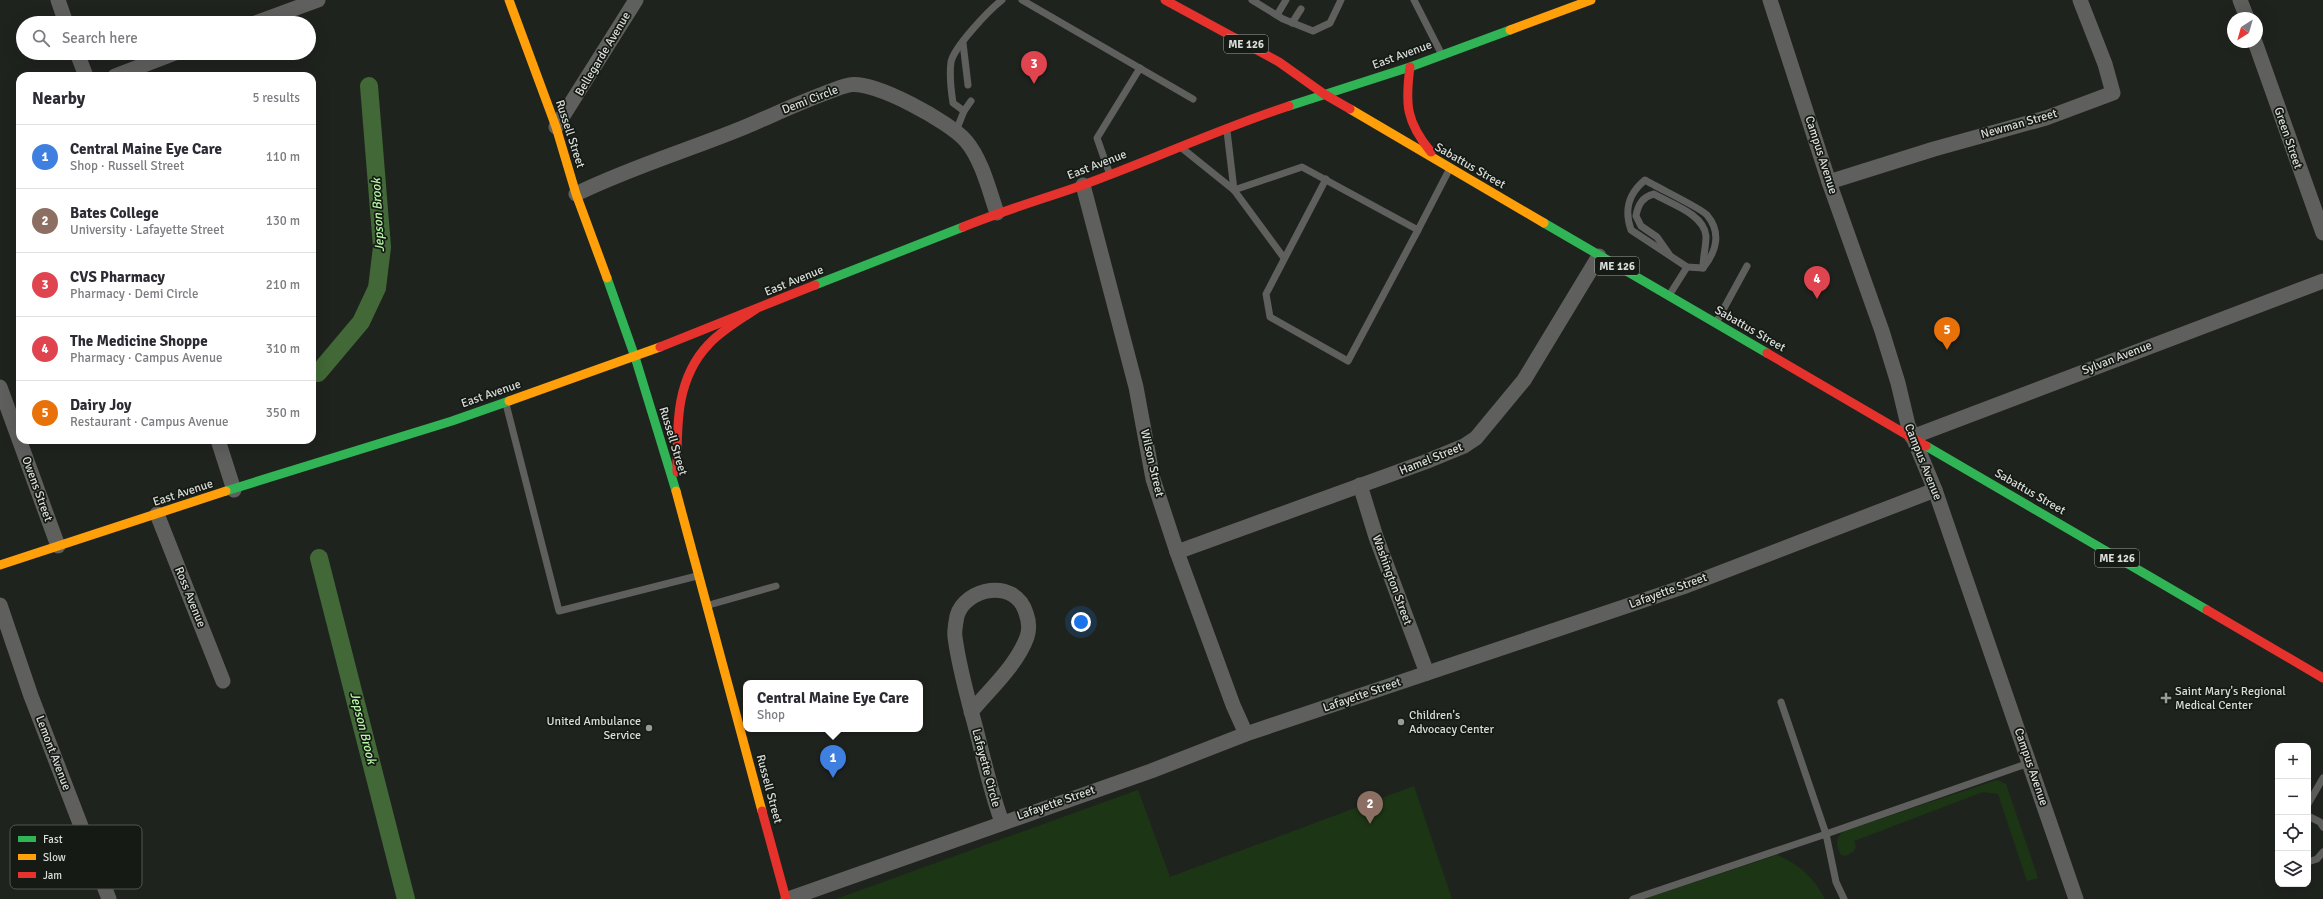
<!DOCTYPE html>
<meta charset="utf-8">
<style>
body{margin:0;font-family:Signika,sans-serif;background:#f7f7f7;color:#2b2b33}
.controls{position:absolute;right:12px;bottom:12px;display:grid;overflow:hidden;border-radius:8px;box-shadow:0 4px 16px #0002}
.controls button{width:36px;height:36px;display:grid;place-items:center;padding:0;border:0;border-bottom:1px solid #e1e1e2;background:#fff;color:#2b2b33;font:20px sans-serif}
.compass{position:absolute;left:2227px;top:12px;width:36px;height:36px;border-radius:50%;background:#fff;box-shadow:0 4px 16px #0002;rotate:217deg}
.you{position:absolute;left:1081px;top:622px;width:14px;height:14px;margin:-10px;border:3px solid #fff;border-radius:50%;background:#1a73e8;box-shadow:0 0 0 6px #1a73e833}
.badge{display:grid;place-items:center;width:26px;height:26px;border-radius:50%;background:#5c5d60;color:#fff;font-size:13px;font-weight:700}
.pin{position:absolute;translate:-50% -33px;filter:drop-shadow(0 1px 2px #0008)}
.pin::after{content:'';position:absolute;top:21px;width:14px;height:12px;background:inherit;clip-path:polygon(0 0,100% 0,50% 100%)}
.popup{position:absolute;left:743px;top:680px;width:180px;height:52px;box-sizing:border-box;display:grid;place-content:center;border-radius:8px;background:#fff;filter:drop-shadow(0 1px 3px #0005);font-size:13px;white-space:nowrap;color:#7c7c81}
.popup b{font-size:15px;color:#2b2b33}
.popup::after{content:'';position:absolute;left:50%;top:100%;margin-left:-8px;border:8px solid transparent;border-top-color:#fff}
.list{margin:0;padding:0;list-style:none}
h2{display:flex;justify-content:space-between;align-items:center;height:52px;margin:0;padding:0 16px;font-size:17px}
h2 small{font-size:13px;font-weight:400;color:#7c7c81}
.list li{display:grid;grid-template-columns:26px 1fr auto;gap:12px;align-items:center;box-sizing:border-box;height:64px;padding:0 16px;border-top:1px solid #e1e1e2}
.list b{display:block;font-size:15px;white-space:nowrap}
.list p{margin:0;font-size:13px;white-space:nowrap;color:#7c7c81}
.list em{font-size:13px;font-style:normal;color:#7c7c81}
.icon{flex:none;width:22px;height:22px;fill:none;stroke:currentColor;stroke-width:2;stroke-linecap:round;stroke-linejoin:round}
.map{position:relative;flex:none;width:2323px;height:899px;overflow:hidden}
.search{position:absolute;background:#fff;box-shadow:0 4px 16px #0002;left:16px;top:16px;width:300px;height:44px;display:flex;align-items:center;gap:10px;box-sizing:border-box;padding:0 14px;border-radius:22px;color:#7c7c81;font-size:15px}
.panel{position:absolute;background:#fff;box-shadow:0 4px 16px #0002;left:16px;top:72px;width:300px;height:372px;border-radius:12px}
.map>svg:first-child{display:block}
.green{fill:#1c3615}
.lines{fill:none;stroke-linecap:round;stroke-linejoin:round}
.canal{stroke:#416836;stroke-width:18}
.lane{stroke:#5f605e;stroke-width:7}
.street{stroke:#5f605e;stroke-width:15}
.fast{stroke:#30b455;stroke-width:9}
.slow{stroke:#ff9f0a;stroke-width:9}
.jam{stroke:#e5322d;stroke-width:9}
.poi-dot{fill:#989b97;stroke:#151a14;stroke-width:1.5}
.labels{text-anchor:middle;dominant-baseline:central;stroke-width:3.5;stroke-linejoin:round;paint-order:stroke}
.shield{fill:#151a14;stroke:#9ea29d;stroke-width:1}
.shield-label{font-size:11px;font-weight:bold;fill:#d9dcd8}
.street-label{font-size:12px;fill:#d9dcd8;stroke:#151a14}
.poi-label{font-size:12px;fill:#d9dcd8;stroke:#151a14;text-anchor:start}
.water-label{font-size:13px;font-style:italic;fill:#b5f6a4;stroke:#151a14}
.key{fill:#151a14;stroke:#50544f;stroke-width:1}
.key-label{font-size:11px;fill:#d9dcd8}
</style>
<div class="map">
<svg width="2323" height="899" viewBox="0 0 2323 899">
<rect width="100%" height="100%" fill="#1f231e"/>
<g class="green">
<path d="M1997,780L2006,784L2038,878L2027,881L1998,794L1983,792L1854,841L1856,847L1853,852L1845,856L1841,855C1836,845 1835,838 1844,831Z"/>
<polygon points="1414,786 1452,899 836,899 1138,790 1170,877"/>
<path d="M1777,855C1799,864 1814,878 1825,899H1644Z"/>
</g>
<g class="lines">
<g class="canal">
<polyline points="318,373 361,322 377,288 382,247 369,86"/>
<polyline points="319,558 406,899"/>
</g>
<g class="lane">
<polyline points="1022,0 1193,99"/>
<polyline points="1252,0 1283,19 1313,31 1330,23 1341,0"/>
<polyline points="1414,0 1441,53"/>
<polyline points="1277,15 1286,0"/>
<polyline points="1292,23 1301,9"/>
<polyline points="963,43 968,85"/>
<path d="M964,111L953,103C951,90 949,76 951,62C954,47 989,10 1002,0"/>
<polyline points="956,131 964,111 971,101"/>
<polyline points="1227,131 1234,190"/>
<polyline points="1183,149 1234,190 1284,258"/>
<polyline points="1109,172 1097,138 1140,68"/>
<polyline points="1326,179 1266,294 1270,317 1348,361 1418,230"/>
<path d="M1645,180C1656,187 1701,208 1707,215C1722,233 1716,252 1703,268L1687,267L1631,230C1624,210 1628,194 1645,180Z"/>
<polyline points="1234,190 1302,167 1418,230 1449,170"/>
<path d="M1669,254L1657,237L1641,226L1636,216C1638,205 1642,197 1654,194C1671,204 1704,214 1706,236C1706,247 1703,257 1703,268"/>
<polyline points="1670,294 1687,267"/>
<polyline points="1717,321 1747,266"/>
<polyline points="506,404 559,611 697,576"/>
<polyline points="709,605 776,586"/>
<polyline points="1781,702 1826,834 2029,763"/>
<polyline points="2308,804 2323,778"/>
<polyline points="2308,816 2320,822 2323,827"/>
<polyline points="2308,862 2317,859 2323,852"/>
<polyline points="1633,899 1826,834 1836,882 1844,899"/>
</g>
<g class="street">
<polyline points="58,0 66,23"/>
<polyline points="1770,0 1829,182 1882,331 1898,383 1908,425 1935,490 2076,899"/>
<polyline points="2240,0 2247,18"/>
<polyline points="255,23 318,0"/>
<polyline points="2255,42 2323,233"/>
<polyline points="77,53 86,76"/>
<polyline points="115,76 175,53"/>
<polyline points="556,127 636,0"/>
<polyline points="1829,182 1934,149 2046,118 2113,93 2105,64 2080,0"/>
<polyline points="1083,185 1136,387 1153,479 1177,552 1233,705 1246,734"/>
<path d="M576,194C631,167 689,150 745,127C771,116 796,104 823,94C831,91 840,87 849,85C874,80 950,122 966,141C982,160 989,190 997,213"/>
<polyline points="0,387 58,546"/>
<polyline points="1912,437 2323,281"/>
<polyline points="218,440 234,490"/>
<polyline points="1360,485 1376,537 1427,673"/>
<polyline points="157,514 223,681"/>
<polyline points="1177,552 1425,462 1464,446 1476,438 1524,380 1599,256"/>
<polyline points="0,605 31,696 109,899"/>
<path d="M971,712C990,689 1017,665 1027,637C1030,628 1029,621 1026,613C1015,577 965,588 957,616C956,622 954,631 955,637C959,668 968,699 976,729C984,760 991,793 1002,822"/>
<polyline points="788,899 1151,771 1246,734 1683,587 1935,490"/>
</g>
<g class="fast">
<polyline points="1289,106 1410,67 1510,30"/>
<polyline points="1544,223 1767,353"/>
<polyline points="607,278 635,357 676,491"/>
<polyline points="815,285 963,227"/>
<polyline points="1926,446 2207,610"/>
<polyline points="226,491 452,421 509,401"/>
</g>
<g class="slow">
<polyline points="509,0 556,127 576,194 607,278"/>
<polyline points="1510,30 1591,0"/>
<polyline points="1350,109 1544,223"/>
<polyline points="509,401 660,347"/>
<polyline points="676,491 762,811"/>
<polyline points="0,565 226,491"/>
</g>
<g class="jam">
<polyline points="1165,0 1279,62 1324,94 1350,109"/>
<path d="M1410,67C1405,104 1406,122 1431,152"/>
<path d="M963,227C1002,211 1043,199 1083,185C1152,160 1219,129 1289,106"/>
<polyline points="660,347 815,285"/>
<polyline points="1767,353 1926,446"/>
<path d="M677,472C677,427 675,379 709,344C722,330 740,320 756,309"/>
<polyline points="2207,610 2323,678"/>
<polyline points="762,811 786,899"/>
</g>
</g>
<g class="poi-dot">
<path d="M2164 692h4v4h4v4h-4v4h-4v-4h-4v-4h4z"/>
<circle cx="1401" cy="722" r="4"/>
<circle cx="649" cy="728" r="4"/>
</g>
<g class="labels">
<g class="shield">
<rect x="1224" y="35" width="44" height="18" rx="3"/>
<rect x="1595" y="257" width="44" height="18" rx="3"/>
<rect x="2095" y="549" width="44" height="18" rx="3"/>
</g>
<g class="shield-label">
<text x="1246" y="44">ME 126</text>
<text x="1617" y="266">ME 126</text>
<text x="2117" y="558">ME 126</text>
</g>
<g class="street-label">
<text transform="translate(603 54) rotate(-59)">Bellegarde Avenue</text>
<text transform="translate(1402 55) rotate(-20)">East Avenue</text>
<text transform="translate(810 100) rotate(-21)">Demi Circle</text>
<text transform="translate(2019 124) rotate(-16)">Newman Street</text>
<text transform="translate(570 134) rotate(72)">Russell Street</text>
<text transform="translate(2288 138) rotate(71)">Green Street</text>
<text transform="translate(1821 155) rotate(72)">Campus Avenue</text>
<text transform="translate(1097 165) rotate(-21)">East Avenue</text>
<text transform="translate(1470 166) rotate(30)">Sabattus Street</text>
<text transform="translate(794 281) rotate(-22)">East Avenue</text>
<text transform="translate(1750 329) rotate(30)">Sabattus Street</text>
<text transform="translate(2117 358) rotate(-21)">Sylvan Avenue</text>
<text transform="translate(491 394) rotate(-19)">East Avenue</text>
<text transform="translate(673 441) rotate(73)">Russell Street</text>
<text transform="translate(1431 459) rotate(-22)">Hamel Street</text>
<text transform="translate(1923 462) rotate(68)">Campus Avenue</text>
<text transform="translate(1152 463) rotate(77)">Wilson Street</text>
<text transform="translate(37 489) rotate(70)">Owens Street</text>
<text transform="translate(2030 492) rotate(30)">Sabattus Street</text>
<text transform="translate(183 493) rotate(-18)">East Avenue</text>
<text transform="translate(1392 580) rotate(70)">Washington Street</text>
<text transform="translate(1668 591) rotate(-20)">Lafayette Street</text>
<text transform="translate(190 597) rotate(68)">Ross Avenue</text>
<text transform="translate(1362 695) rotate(-19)">Lafayette Street</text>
<text transform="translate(53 753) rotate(69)">Lemont Avenue</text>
<text transform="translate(2031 767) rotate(71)">Campus Avenue</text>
<text transform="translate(986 768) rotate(75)">Lafayette Circle</text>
<text transform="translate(769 789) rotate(75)">Russell Street</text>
<text transform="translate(1056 803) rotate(-19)">Lafayette Street</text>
</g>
<g class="poi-label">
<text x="2175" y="691">Saint Mary's Regional<tspan x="2175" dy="14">Medical Center</tspan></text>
<text x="1409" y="715">Children's<tspan x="1409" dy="14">Advocacy Center</tspan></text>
<text x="641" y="721" text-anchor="end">United Ambulance<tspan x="641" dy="14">Service</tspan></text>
</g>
<g class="water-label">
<text transform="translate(378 215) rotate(-93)">Jepson Brook</text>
<text transform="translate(363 728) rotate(76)">Jepson Brook</text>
</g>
</g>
<rect x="10" y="825" width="132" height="64" rx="6" class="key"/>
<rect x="18" y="836" width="18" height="6" fill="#30b455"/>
<rect x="18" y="854" width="18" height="6" fill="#ff9f0a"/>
<rect x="18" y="872" width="18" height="6" fill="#e5322d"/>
<g class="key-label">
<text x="43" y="843">Fast</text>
<text x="43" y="861">Slow</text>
<text x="43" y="879">Jam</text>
</g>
</svg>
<div class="controls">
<button>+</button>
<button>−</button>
<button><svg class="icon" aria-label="locate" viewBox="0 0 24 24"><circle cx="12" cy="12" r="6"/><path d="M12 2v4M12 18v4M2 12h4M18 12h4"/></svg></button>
<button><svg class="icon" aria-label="layers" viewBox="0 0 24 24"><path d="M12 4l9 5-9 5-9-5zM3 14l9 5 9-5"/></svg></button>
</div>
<svg class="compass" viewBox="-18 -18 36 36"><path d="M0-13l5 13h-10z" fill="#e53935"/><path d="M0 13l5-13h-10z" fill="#7c7c81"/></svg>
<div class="you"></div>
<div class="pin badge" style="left:833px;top:778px;background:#3f7fe0">1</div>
<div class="popup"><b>Central Maine Eye Care</b>Shop</div>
<div class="pin badge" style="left:1370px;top:824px;background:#8d6e63">2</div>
<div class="pin badge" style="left:1034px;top:84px;background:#e0444e">3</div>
<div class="pin badge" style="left:1817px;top:299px;background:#e0444e">4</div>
<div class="pin badge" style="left:1947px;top:350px;background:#e8710a">5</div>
<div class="search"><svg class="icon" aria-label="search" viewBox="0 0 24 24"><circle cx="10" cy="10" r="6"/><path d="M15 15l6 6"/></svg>Search here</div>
<section class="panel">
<h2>Nearby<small>5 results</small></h2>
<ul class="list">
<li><span class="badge" style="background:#3f7fe0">1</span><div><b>Central Maine Eye Care</b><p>Shop · Russell Street</p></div><em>110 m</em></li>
<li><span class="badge" style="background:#8d6e63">2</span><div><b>Bates College</b><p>University · Lafayette Street</p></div><em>130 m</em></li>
<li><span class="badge" style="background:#e0444e">3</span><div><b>CVS Pharmacy</b><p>Pharmacy · Demi Circle</p></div><em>210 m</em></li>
<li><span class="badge" style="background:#e0444e">4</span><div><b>The Medicine Shoppe</b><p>Pharmacy · Campus Avenue</p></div><em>310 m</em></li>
<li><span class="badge" style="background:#e8710a">5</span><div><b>Dairy Joy</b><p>Restaurant · Campus Avenue</p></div><em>350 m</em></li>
</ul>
</section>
</div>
